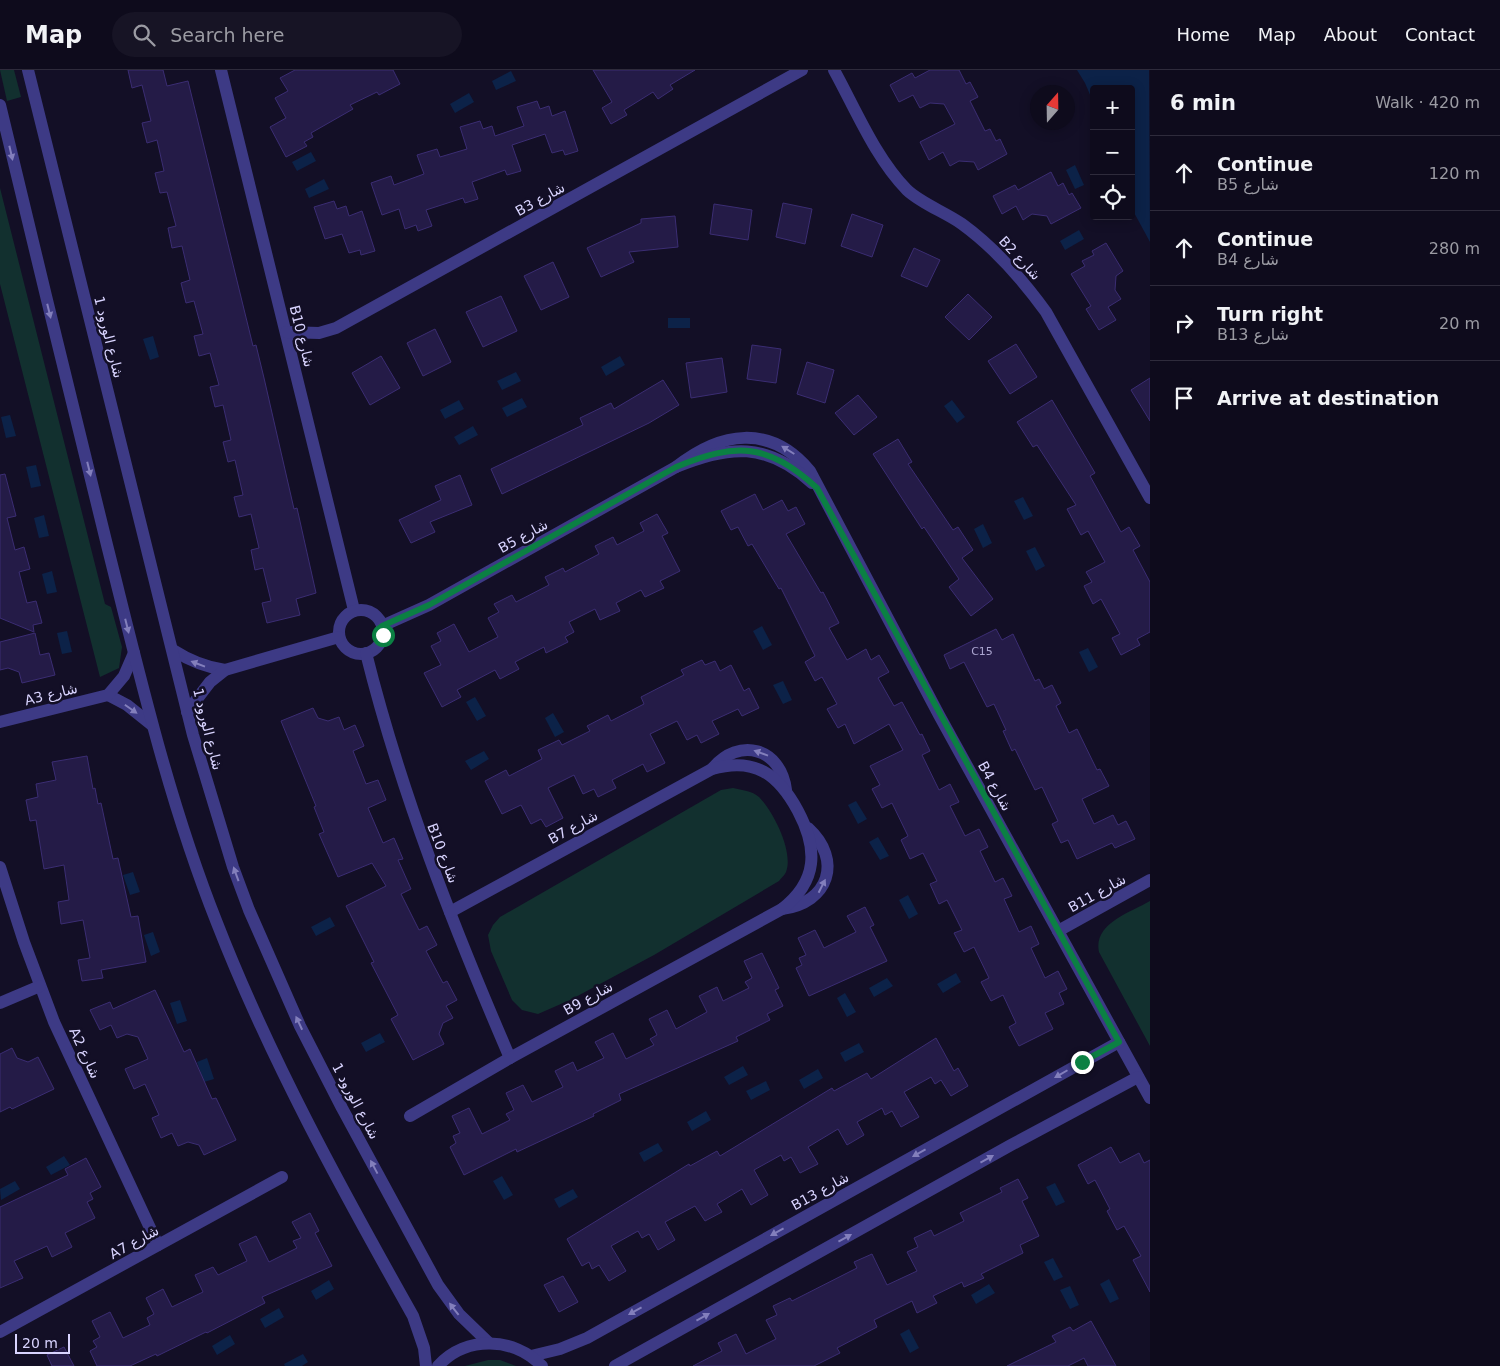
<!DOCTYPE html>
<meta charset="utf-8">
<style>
body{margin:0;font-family:"DejaVu Sans","Noto Naskh Arabic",sans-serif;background:#171425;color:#f1f3f6}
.controls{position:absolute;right:15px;top:15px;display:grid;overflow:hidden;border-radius:5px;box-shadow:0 2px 12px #0003}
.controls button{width:45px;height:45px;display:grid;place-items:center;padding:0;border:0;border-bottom:1px solid #2e2b3b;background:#0e0b1c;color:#f1f3f6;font:25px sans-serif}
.compass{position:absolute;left:1030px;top:15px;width:45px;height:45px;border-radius:50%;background:#0e0b1c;box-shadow:0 2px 12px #0003;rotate:20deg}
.scale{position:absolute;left:15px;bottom:12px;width:55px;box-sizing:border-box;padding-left:5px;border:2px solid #d9d4ff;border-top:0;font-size:14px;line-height:18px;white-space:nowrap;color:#d9d4ff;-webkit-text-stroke:4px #130f26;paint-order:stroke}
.stop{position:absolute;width:15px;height:15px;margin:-11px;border:4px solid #0b8043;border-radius:50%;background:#fff}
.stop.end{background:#0b8043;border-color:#fff;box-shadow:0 1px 5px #0008}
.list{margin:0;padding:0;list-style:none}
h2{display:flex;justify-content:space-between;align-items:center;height:65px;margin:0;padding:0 20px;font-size:21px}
h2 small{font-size:16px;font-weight:400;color:#9b9ba3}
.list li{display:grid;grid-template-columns:32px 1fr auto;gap:15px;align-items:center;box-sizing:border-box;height:75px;padding:0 20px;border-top:1px solid #2e2b3b}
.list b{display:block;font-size:19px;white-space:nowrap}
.list p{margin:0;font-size:16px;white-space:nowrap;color:#9b9ba3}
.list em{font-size:16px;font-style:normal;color:#9b9ba3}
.icon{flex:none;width:28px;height:28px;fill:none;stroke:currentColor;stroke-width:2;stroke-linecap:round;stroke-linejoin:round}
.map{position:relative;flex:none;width:1150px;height:1296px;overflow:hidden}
header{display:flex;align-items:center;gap:30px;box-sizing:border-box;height:70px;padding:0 25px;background:#0e0b1c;border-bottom:1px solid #2e2b3b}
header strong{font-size:24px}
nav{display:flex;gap:28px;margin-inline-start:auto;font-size:18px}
.search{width:350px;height:45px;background:#171425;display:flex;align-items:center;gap:12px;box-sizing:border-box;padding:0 18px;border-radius:28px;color:#9b9ba3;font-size:19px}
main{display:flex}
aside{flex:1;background:#0e0b1c}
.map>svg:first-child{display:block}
.green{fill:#12302f}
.water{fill:#0c2248}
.building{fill:#241b47;stroke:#3b2d73}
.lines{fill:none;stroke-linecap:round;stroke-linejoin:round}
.minor{stroke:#3d3a85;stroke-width:12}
.tertiary{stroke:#3d3a85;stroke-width:12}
.oneway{fill:#837fbc}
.route{stroke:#0b8043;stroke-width:6}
.labels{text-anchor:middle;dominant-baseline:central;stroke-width:5;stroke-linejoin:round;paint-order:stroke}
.number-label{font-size:11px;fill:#aca6d1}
.street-label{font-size:14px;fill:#d9d4ff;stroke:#130f26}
</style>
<header>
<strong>Map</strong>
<div class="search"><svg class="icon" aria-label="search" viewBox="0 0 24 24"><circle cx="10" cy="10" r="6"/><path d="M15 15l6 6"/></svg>Search here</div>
<nav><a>Home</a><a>Map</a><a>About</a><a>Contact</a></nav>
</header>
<main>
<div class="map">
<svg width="1150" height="1296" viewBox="0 0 1150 1296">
<rect width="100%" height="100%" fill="#130f26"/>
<g class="green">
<polygon points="0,0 14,0 21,27 7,31"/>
<polygon points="0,118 105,534 111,537 122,577 119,598 100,607 0,214"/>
<path d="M733,718C742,720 752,721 759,727C773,741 794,782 786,802C785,805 781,808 779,811L654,885L570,930L538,944L522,940L512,930L491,881L488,865L493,855L500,847L721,720Z"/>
<path d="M1150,831V976L1099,882C1093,854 1129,843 1150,831Z"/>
<polygon points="488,1290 500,1290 516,1296 465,1296"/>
</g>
<g class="water">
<polygon points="1077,0 1149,0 1150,172 1131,137 1131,19 1094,19 1094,34 1085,13"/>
<polygon points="511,1 516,11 496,20 492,11"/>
<polygon points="469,23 474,32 455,43 450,34"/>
<polygon points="311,82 316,91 297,101 292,92"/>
<polygon points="1075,95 1084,115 1075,119 1066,100"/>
<polygon points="324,109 329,119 309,128 305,119"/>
<polygon points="1079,160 1084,169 1065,180 1060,171"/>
<rect x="668" y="248" width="22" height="10"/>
<polygon points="153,266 159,287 150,290 143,269"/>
<polygon points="620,286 625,295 606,306 601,297"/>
<polygon points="516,302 521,311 502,320 497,311"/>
<polygon points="522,328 527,337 507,347 502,338"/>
<polygon points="459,330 464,339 445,349 440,340"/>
<polygon points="952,330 965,347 957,353 944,336"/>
<polygon points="10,345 16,366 6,368 1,347"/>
<polygon points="473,356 478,365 459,375 454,367"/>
<polygon points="36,395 41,416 31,418 26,397"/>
<polygon points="1023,427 1033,446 1024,450 1014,431"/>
<polygon points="44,445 49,466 39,468 34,448"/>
<polygon points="983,454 992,473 983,478 974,459"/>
<polygon points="1035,477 1045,496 1036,501 1026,481"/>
<polygon points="52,501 57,522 47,524 42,504"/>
<polygon points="762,556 772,575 763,580 753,561"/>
<polygon points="67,561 72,582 62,584 57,563"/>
<polygon points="1088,578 1098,597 1089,602 1079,582"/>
<polygon points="783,611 792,630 783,634 773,615"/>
<polygon points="475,627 486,646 477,651 466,632"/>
<polygon points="553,643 564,662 555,667 545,648"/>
<polygon points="484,681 489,689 471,700 465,691"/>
<polygon points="856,731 867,749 858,754 848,735"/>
<polygon points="878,767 889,786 880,790 869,772"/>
<polygon points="133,802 140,822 130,825 123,805"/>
<polygon points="908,825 918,844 909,849 899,830"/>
<polygon points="330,847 335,856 316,866 311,857"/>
<polygon points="153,862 160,882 151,886 144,865"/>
<polygon points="956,903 961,912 943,923 937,914"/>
<polygon points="887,908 893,916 874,927 869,918"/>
<polygon points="845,923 856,942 847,947 837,928"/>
<polygon points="180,930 187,951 177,954 170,933"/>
<polygon points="380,963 385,972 366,982 361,973"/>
<polygon points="859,973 864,982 845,992 840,983"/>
<polygon points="207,988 214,1009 204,1012 197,992"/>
<polygon points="743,996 748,1005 729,1015 724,1007"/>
<polygon points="818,999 823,1008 804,1019 799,1010"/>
<polygon points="766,1011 770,1020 751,1030 746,1021"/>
<polygon points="706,1041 711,1050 692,1061 687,1052"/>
<polygon points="658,1073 663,1081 644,1092 639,1083"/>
<polygon points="64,1086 70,1095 51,1105 46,1097"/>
<polygon points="502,1106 513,1125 504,1130 493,1111"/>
<polygon points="15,1111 20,1119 1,1130 0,1119"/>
<polygon points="1055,1113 1065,1132 1056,1136 1046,1117"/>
<polygon points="573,1119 578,1127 559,1138 554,1129"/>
<polygon points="1053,1188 1063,1207 1054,1211 1044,1192"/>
<polygon points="1109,1209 1119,1229 1110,1233 1100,1214"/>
<polygon points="329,1210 334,1219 316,1230 311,1221"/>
<polygon points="989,1214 995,1223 976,1234 971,1225"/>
<polygon points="1070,1216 1079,1235 1070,1239 1060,1220"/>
<polygon points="279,1238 284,1247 265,1258 260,1249"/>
<polygon points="909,1259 919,1278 910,1283 900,1264"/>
<polygon points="230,1265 235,1274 217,1285 212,1276"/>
<polygon points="303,1284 308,1292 302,1296 285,1296 284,1294"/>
</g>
<g class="building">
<polygon points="128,0 163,0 167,16 188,11 253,276 256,275 264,308 294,439 297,438 316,523 296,529 300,545 267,553 262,533 271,531 263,498 255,500 251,480 259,478 251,444 239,447 234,427 243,425 235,390 228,392 223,372 231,370 223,335 215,337 210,317 219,315 210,283 199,286 194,266 203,264 194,231 186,233 181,213 190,210 182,176 172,178 168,158 176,156 167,122 160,123 155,103 164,101 157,70 147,73 142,53 151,51 142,15 132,18"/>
<polygon points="295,0 393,0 400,14 379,25 377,22 350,35 353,39 311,63 313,67 304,72 307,76 286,87 270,57 286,48 275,28 288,21 280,8"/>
<polygon points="593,0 695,0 670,15 673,19 658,29 653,22 624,40 627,45 611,54 602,38 612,32"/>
<polygon points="930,0 959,0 966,14 970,12 978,27 970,31 985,61 990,59 996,71 1000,69 1007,84 978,100 974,92 959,91 950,96 943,82 929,90 920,72 955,54 944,34 930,33 920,38 913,25 899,32 890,15 912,3 915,8"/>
<polygon points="537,31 540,39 549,36 552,46 565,41 578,81 565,85 563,80 552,83 545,64 512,75 521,101 507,105 505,100 472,112 478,129 465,133 463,128 426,140 432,156 418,161 416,155 405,159 399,139 382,145 371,113 391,106 394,115 424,104 417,85 437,79 440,87 467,79 460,57 480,51 483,59 492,56 495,66 524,56 517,37"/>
<polygon points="1051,102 1058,116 1063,113 1069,125 1072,123 1081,138 1051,154 1047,146 1032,144 1023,150 1016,136 1002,144 993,126 1015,115 1018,120"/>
<polygon points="334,131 337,139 346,136 349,146 362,141 375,181 361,185 360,180 349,183 342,164 325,169 314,137"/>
<polygon points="783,133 812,139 805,174 776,167"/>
<polygon points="714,134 752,140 748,170 710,164"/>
<polygon points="852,144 883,155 872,187 841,176"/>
<polygon points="675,146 678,177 629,182 634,192 601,207 587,178 641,153 641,149"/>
<polygon points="1106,173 1123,201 1116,206 1115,220 1121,229 1108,237 1116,250 1099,260 1086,239 1091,236 1071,204 1085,196 1082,191 1094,185 1092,181"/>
<polygon points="914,178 940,190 927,217 901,206"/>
<polygon points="553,192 569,227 541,240 524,206"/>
<polygon points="968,224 992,247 969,270 945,247"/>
<polygon points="501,226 517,261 483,277 466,242"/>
<polygon points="435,259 451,292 423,306 407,273"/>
<polygon points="1016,274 1037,307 1010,324 988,291"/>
<polygon points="752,275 781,279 776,313 747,309"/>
<polygon points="381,286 400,318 370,335 352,303"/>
<polygon points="722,288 727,322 691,328 686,293"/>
<polygon points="807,292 834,300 825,333 797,324"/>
<polygon points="1150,308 1150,351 1131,320"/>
<polygon points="663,310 679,335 649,353 502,424 491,399 583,355 580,348 611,333 614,339"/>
<polygon points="858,325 877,347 854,365 835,343"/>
<polygon points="1052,330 1095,403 1090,406 1121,462 1129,457 1140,476 1133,480 1150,512 1150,562 1137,569 1140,575 1121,585 1112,568 1120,564 1101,529 1093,534 1084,516 1092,512 1086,502 1105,492 1088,461 1081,465 1067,439 1076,435 1037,375 1033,377 1017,352"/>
<polygon points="898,369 912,392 908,394 953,460 958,457 973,480 962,488 993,529 971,546 949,517 959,509 924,457 922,459 873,384"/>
<polygon points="5,404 16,446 7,448 15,480 24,477 30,499 19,502 27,533 36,531 42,553 33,555 34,562 0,548 0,405"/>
<polygon points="460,405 472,435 430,452 435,462 411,473 399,450 441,430 435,416"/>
<polygon points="755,424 763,440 782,430 788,441 796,437 805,454 786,464 821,523 823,522 839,553 829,558 847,590 866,579 871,590 879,585 889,602 878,608 894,636 902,632 920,665 922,664 930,681 922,685 939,720 950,714 959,732 950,736 965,766 979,759 988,777 980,781 995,812 1003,808 1012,826 1004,829 1019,862 1031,856 1039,874 1031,878 1045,908 1058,901 1067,919 1059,923 1064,934 1045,943 1053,959 1019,976 1009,957 1016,953 1003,925 991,931 981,912 989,908 974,877 964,882 954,863 962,860 947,830 939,834 930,814 937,811 923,783 910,789 901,770 908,766 892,733 882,738 872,719 880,715 870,696 903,680 889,654 854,674 845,654 838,658 827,639 837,634 822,607 815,611 805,592 815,586 781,518 779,519 752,474 748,476 738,457 731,460 721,441"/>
<polygon points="657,444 668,463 662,466 680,501 660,511 664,518 645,527 641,520 616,533 620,541 600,550 595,539 569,552 574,562 565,567 568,572 546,583 544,577 515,592 519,599 500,609 495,600 457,620 461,627 442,637 424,603 441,595 431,576 441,571 437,563 454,554 469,582 498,567 488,548 499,542 494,534 512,525 516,532 549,515 545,507 563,498 565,502 599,484 595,476 613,467 617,475 644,461 640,453"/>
<polygon points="996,559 1002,570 1013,564 1035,611 1039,609 1044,619 1052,615 1061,633 1056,636 1069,663 1077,659 1097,700 1100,699 1109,716 1082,729 1094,754 1113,745 1118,755 1126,751 1135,769 1115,778 1112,773 1077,789 1068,770 1061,773 1052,754 1058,751 1042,717 1035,720 1015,679 1012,681 1003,661 1006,660 994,634 987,637 964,592 950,599 944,585"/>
<polygon points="35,563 40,585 49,583 55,605 22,613 19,602 8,598 0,600 0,572"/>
<polygon points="702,590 705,595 715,591 720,601 731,595 744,621 749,618 759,638 742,646 738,639 712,651 719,664 701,673 697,665 687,670 677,651 650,664 665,693 647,702 643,694 612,710 616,718 598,727 594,719 583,724 574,705 548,718 563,748 546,757 541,749 531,754 521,735 502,744 485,711 506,700 509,706 542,689 538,680 559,670 562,675 590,661 587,656 608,645 611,651 644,634 641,627 684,605 681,600"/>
<polygon points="313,638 318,648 328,651 339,647 344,660 355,655 364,676 353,681 366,714 378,710 386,730 368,738 383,773 394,768 403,789 398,790 411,819 401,824 419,860 427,856 437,875 426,881 443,913 447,911 457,930 446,936 453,948 443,953 439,964 444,974 413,990 391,949 398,945 371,893 374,892 346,836 386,816 372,793 338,807 319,764 324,762 314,737 316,736 281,651"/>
<polygon points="87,686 93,719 95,718 98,734 101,733 113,789 118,788 131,847 138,846 146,892 101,900 103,908 82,911 78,890 90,888 83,850 61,854 58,832 69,830 64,795 44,799 36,750 30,751 26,730 38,727 36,714 56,710 52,692"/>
<polygon points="865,837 874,855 870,857 887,891 809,926 796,898 802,895 799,888 806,885 798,868 815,860 824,878 856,862 847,846"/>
<polygon points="762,883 779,918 775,920 783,936 767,944 770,950 736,967 738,971 619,1024 621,1030 593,1044 594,1046 517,1082 516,1079 464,1105 450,1077 456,1073 453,1066 460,1063 452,1046 469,1038 482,1064 510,1050 506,1044 514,1040 506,1023 523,1015 532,1032 563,1017 555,1001 573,992 577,1001 604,988 595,972 613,963 626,989 654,975 650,969 657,965 649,949 667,940 676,959 707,942 699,926 717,917 723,931 749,918 745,912 752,908 744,891"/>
<polygon points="155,920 184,982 190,979 212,1029 216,1028 236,1070 204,1085 199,1075 188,1072 178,1076 172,1063 161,1068 152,1048 159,1045 145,1014 134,1019 125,999 148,989 138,967 127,964 117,968 111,955 100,960 90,940 110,932 113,939"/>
<polygon points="936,968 954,1001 958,998 968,1016 951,1026 941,1010 935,1014 931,1007 904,1022 919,1047 901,1057 892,1041 885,1045 882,1038 857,1052 864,1065 847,1075 838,1059 808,1077 818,1094 800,1103 791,1087 784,1091 781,1085 754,1100 768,1125 751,1135 742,1119 717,1134 722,1142 705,1151 695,1136 665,1152 675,1170 658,1180 649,1164 642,1168 638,1161 611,1176 626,1201 609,1211 599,1195 592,1199 589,1192 582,1196 567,1169 689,1094 690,1096 717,1081 720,1086 832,1018 834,1021 867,1003 871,1009"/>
<polygon points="12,978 17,988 28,992 38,987 54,1019 12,1039 10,1037 0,1042 0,984"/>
<polygon points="1111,1077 1120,1093 1139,1083 1144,1093 1150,1090 1150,1222 1133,1190 1141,1186 1124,1156 1117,1160 1107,1141 1110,1139 1095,1110 1088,1114 1078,1095"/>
<polygon points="86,1088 101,1117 90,1123 93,1129 87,1132 95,1148 65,1163 72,1177 52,1187 47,1176 14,1191 23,1208 0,1218 0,1137 68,1105 65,1099"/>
<polygon points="1018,1109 1028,1128 1022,1131 1039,1166 1020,1175 1023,1183 981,1204 984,1208 964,1217 962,1212 933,1226 937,1233 917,1243 912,1231 874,1250 877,1257 837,1278 840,1283 814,1296 693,1296 722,1281 718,1273 736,1264 746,1284 776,1269 766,1250 777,1245 773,1236 790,1228 792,1231 857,1198 854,1192 872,1184 887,1215 917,1201 907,1182 918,1177 914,1168 931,1160 934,1166 964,1151 960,1143 1002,1122 1000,1118"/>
<polygon points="310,1143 319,1161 315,1163 332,1196 262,1227 265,1233 207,1263 206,1262 157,1286 156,1284 130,1296 97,1296 90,1281 97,1277 93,1271 100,1267 92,1251 110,1242 123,1268 150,1255 147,1248 154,1244 146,1228 163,1219 172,1237 203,1222 195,1205 213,1197 218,1205 247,1191 239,1174 256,1166 269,1192 297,1178 293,1171 301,1168 292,1152"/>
<polygon points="563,1206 578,1232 559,1242 544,1215"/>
<polygon points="1091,1251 1116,1296 1088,1296 1084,1288 1068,1296 1007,1296 1056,1272 1052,1266 1070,1257 1073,1261"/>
<polygon points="64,1277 74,1296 52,1296 47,1285"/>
</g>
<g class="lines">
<g class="minor">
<polyline points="221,0 354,540"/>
<path d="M834,0C856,40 875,87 907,120C922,134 945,142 962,154C995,178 1022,209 1046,242L1150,428"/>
<polyline points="286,262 319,263 336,258 802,0"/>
<path d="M676,397C720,362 770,353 810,401L939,645L1150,1028"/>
<circle cx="361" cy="562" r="22"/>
<path d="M382,556L429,535L676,397C729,375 767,372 812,413"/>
<path d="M173,580C190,591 205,597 225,600"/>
<path d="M366,583C401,723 453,856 510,988"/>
<polyline points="108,625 127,635 152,655"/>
<polyline points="187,642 210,612 225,600 339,567"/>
<polyline points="0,652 108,625 124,606 134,583"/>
<path d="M712,699C739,666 781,678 786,720"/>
<polyline points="0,797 24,872 54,952 158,1175"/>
<path d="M782,839C829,833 843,790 808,758"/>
<polyline points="1058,861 1150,810"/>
<polyline points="0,933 40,916"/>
<path d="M410,1046L510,988L782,839C818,811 818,779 798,741C778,704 755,687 712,699L450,842"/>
<polyline points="0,1262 282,1107"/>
<polyline points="531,1286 560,1279 587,1268 1119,972"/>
<polyline points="615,1296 1011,1075 1138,1007"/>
</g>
<g class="tertiary">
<polyline points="28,0 193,665 233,797 249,840 300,956 342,1038 438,1215 459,1244 489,1273"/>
<path d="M0,35C35,182 71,328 107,475C139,602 168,730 217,853C270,989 341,1118 413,1246L424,1278L426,1296"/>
<path d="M438,1296C466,1265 514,1267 542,1296"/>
</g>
</g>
<defs><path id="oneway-solid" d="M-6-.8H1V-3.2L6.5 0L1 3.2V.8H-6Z" transform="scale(1.25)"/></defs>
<g class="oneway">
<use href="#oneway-solid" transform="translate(11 83) rotate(77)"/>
<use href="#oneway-solid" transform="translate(49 241) rotate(76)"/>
<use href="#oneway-solid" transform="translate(788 380) rotate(-148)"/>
<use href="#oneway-solid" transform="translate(89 399) rotate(76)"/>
<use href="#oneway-solid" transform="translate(127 556) rotate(76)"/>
<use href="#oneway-solid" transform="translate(198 594) rotate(-159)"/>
<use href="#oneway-solid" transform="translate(131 639) rotate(35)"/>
<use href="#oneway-solid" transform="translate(761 683) rotate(-160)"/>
<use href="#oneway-solid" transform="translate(236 804) rotate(-110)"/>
<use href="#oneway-solid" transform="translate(822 816) rotate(-63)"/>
<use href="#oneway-solid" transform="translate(299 953) rotate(-115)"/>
<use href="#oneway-solid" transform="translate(1061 1004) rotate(150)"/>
<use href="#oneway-solid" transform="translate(919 1083) rotate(151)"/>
<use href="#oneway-solid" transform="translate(987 1089) rotate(-29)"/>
<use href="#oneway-solid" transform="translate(374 1097) rotate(-118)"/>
<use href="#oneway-solid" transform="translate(777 1162) rotate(151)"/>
<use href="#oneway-solid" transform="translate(845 1168) rotate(-29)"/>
<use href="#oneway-solid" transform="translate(454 1239) rotate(-128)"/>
<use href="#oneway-solid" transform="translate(635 1241) rotate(151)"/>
<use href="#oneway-solid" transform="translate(703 1247) rotate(-29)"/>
</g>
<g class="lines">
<path class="route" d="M383,565L382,556L429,535L676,397C737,372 767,373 817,418L1119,972L1082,992"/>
</g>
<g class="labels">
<g class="number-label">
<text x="982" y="581">C15</text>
</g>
<g class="street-label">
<text transform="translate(540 129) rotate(-29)">B3 شارع</text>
<text transform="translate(1020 188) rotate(47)">B2 شارع</text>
<text transform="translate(302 266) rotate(76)">B10 شارع</text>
<text transform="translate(109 267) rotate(76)">شارع الورود 1</text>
<text transform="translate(523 466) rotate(-29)">B5 شارع</text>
<text transform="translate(51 624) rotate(-14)">A3 شارع</text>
<text transform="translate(208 659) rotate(76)">شارع الورود 1</text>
<text transform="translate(995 716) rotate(61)">B4 شارع</text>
<text transform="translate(573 757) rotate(-29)">B7 شارع</text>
<text transform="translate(443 783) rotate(69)">B10 شارع</text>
<text transform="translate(1097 823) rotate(-29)">B11 شارع</text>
<text transform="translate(588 928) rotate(-29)">B9 شارع</text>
<text transform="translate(85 983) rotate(65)">A2 شارع</text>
<text transform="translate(356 1031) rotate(62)">شارع الورود 1</text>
<text transform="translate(820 1121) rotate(-29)">B13 شارع</text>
<text transform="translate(134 1172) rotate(-29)">A7 شارع</text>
</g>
</g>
</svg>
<div class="controls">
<button>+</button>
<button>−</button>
<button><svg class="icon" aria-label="locate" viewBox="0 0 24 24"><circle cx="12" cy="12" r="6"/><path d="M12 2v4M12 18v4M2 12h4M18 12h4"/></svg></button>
</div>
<svg class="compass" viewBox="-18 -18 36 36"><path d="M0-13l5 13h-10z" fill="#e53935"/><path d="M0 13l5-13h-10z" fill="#9b9ba3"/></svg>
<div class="scale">20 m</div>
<div class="stop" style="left:383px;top:565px"></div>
<div class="stop end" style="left:1082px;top:992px"></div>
</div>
<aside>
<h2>6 min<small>Walk · 420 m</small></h2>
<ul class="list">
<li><svg class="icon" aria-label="ahead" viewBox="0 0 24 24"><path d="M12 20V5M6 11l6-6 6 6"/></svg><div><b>Continue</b><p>B5 شارع</p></div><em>120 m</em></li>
<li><svg class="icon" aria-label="ahead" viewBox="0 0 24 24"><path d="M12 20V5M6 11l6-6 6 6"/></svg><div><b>Continue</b><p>B4 شارع</p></div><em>280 m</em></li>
<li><svg class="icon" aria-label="right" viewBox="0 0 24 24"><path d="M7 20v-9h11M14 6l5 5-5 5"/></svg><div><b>Turn right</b><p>B13 شارع</p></div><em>20 m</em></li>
<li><svg class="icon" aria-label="arrive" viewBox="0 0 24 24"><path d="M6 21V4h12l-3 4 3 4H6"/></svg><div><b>Arrive at destination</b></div></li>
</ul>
</aside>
</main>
